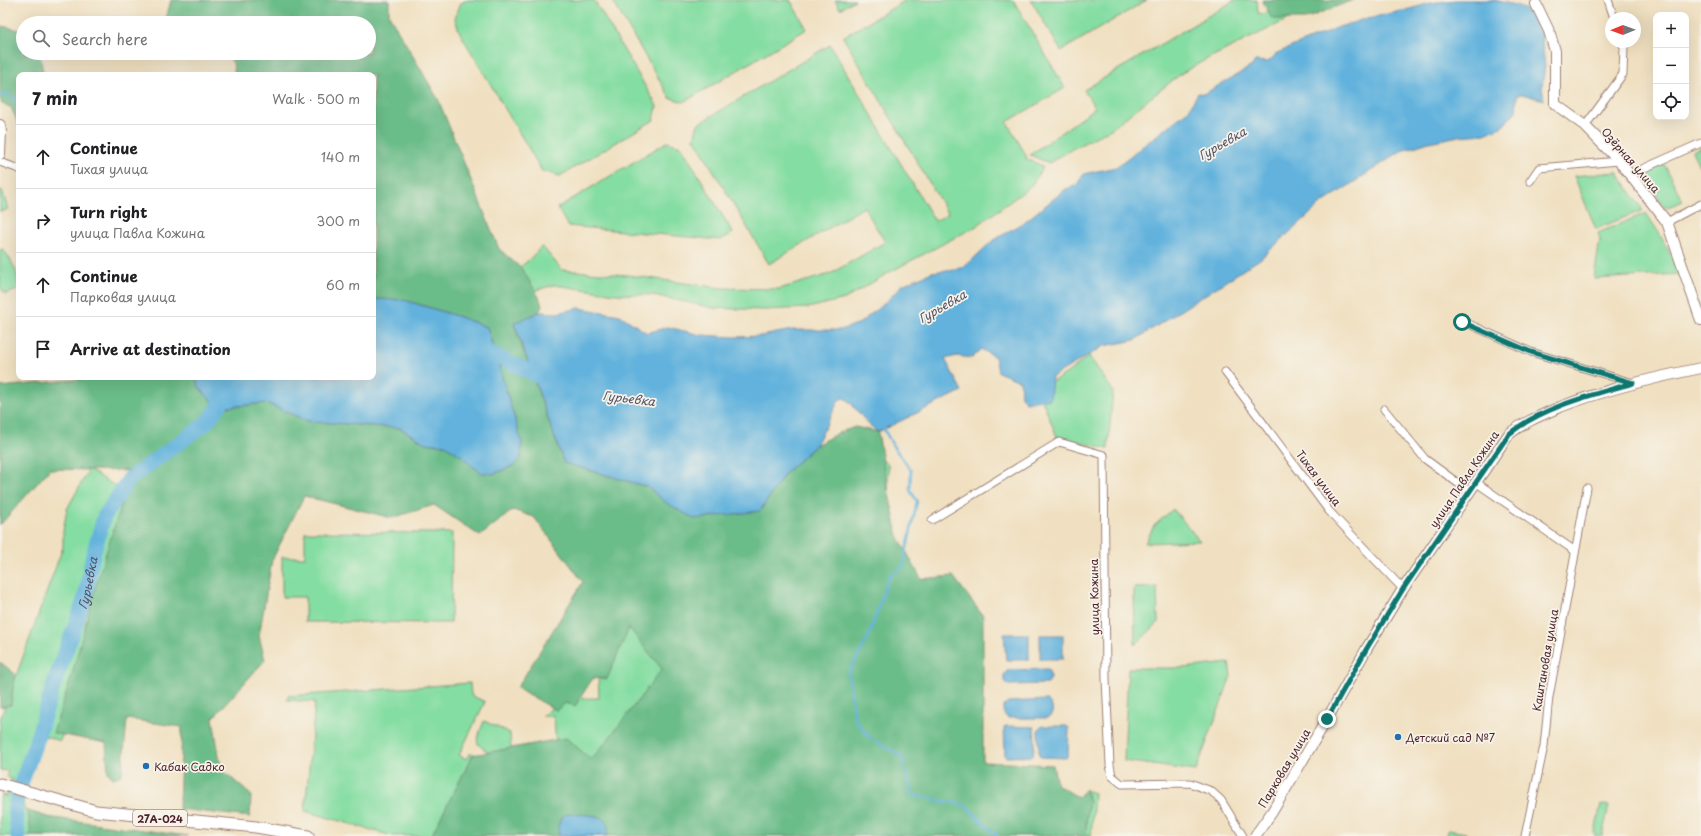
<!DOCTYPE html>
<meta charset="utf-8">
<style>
body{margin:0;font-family:"Playpen Sans",sans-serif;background:#f6f6f6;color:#202124}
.controls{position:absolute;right:12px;top:12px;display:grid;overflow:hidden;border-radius:8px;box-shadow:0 4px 16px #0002}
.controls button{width:36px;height:36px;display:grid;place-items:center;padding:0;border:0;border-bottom:1px solid #e0e0e0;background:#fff;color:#202124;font:20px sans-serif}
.compass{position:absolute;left:1605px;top:12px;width:36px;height:36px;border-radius:50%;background:#fff;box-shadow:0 4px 16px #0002;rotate:269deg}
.stop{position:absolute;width:12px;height:12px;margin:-9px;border:3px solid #0f766e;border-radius:50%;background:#fff}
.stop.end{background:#0f766e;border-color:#fff;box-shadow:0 1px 4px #0008}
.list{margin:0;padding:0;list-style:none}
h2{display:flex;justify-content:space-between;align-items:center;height:52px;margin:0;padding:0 16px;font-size:17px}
h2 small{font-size:13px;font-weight:400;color:#757577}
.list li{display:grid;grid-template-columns:26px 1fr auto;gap:12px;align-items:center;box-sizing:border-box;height:64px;padding:0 16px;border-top:1px solid #e0e0e0}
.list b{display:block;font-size:15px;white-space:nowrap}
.list p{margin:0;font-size:13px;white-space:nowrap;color:#757577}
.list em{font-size:13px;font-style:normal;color:#757577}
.icon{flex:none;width:22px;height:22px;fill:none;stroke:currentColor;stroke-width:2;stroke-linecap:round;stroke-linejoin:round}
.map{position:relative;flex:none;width:1701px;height:836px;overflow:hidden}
.search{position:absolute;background:#fff;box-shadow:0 4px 16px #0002;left:16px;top:16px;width:360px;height:44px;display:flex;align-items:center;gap:10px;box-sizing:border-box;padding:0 14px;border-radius:22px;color:#757577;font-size:15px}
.panel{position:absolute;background:#fff;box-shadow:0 4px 16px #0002;left:16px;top:72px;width:360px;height:308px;border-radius:8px}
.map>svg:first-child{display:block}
.green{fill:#84dda2;stroke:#677e66}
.forest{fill:#6bbc88;stroke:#5a6e5a}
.water{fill:#62b2dd;stroke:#566884}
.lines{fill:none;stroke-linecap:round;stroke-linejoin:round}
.stream{stroke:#62b2dd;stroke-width:2.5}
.river{stroke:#62b2dd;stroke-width:15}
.street-casing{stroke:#9d8076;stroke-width:9}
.secondary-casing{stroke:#9d8076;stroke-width:12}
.primary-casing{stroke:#9d8076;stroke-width:13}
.street{stroke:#fff;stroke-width:7}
.secondary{stroke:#fff;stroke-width:10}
.primary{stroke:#fff;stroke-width:11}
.route{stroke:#0f766e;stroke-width:5}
.poi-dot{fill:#1f6fb2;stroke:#f7f3e8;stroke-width:1.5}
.labels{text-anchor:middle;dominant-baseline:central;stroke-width:3.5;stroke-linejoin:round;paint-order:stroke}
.shield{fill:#f7f3e8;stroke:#7e5f64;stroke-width:1}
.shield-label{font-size:10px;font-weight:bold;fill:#4a1f2b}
.street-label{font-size:11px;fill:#4a1f2b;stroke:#f7f3e8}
.poi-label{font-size:11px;fill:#4a1f2b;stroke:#f7f3e8;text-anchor:start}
.water-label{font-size:12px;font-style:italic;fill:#525269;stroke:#f7f3e8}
</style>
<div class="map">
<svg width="1701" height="836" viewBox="0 0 1701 836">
<rect width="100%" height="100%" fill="#f7f3e8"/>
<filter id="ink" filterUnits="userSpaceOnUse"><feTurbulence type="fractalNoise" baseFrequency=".025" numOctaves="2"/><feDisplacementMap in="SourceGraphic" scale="8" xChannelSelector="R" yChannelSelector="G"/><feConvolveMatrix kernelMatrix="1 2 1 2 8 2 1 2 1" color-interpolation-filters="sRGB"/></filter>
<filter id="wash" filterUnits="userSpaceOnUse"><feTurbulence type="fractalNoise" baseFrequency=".012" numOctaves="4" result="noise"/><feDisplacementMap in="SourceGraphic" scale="16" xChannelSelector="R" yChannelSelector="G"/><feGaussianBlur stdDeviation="0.9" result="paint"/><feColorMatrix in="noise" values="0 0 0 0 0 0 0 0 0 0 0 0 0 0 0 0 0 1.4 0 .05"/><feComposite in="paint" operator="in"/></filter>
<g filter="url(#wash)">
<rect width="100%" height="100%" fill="#f0e0c1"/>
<g class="green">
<polygon points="466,0 594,0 657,106 654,120 560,176 542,171 460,33 455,19 460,4"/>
<polygon points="612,0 790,0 807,29 684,102 670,98"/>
<polygon points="835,0 855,0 840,9"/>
<polygon points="906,0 1013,0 1065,88 1007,122 1027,157 1025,158 1042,166 1042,170 1030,187 975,227 888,273 845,299 808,308 765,310 713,308 653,295 616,294 554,285 498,301 511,275 531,258 542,246 562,270 627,275 721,288 779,289 830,274 885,242 864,207 769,264 694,138 698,124 830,45 935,221 948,214 843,37"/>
<polygon points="1031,0 1147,0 1061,51"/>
<polygon points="1235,0 1257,0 1258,13 1263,14 1299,0 1297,15 1205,60 1182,73 1111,129 1074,148 1049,163 1030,155 1095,108 1084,90"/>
<polygon points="667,142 681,146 733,233 721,240 568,226 557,208"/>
<polygon points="1701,147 1701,167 1700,168 1692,151"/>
<polygon points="1664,164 1683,201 1665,208 1656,195 1658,191 1651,182 1648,184 1641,175"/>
<polygon points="1617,172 1643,210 1596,229 1574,176"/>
<polygon points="2,190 8,209 0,212 0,191"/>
<polygon points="1646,213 1659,233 1681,274 1594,279 1600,239 1598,233"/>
<path d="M3,249C12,261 20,274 18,290L5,294L0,287V250Z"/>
<polygon points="1089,356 1113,391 1108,449 1057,437 1038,390 1067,373"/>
<polygon points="866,448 888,464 889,519 522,836 392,836 305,811 315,702 287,700 289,694 290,696 470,683 471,695 485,702 459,755 466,759 469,754 475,754 498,771 537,788 481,747 478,744 477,739 484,721 510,733 512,767 556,749 554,716 542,716 563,699 599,698 595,602"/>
<polygon points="88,469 142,503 60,741 42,735 28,779 26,783 20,781 15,799 22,801 25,810 48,817 52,828 51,836 0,836 0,799 1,795 7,796 12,779 6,777 8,771 0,770 0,720 63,547 63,531 67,509 87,473"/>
<polygon points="1173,509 1200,541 1145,543 1154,526"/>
<polygon points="305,532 452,533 451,623 305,622 305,597 282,597 282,557 305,557"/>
<polygon points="1157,587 1158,623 1135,645 1134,588"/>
<polygon points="1229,663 1231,676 1196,771 1124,761 1128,668 1183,668"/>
<polygon points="1085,790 1094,793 1091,836 1039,836"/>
<polygon points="1601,804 1609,806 1602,836 1594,836"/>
<polygon points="1448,830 1466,833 1465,836 1447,836"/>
</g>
<g class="forest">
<polygon points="171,0 389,0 389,15 438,99 499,249 522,269 539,297 542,306 539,312 514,324 564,463 648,487 665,502 760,511 785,473 816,445 838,433 855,427 878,432 886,480 898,536 921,579 953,576 983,616 983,762 1053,765 1057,785 1078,797 1086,789 1089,802 1086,823 1087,835 1092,836 431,836 473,755 566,738 591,759 606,742 662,669 629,628 607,679 593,678 575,706 566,703 556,710 517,688 583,582 534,517 513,510 480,536 434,505 392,518 304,496 272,560 259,636 265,660 213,718 221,769 251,795 250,817 179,809 182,727 127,719 122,775 113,778 108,773 106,743 53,733 71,678 98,578 132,471 50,469 0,525 0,387 81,379 87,377 195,377 199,387 218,408 266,403 307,421 400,428 425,443 445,445 463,457 472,466 493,474 513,466 516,423 487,327 457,316 404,300 373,299 373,75 235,75 233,63 227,53 369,53 369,23 165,23"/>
<polygon points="1262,0 1353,0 1305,19 1272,19"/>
<polygon points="2,26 23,31 23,53 39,53 44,75 19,75 19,126 11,107 2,104 0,99 0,35"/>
<polygon points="0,662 15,674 11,705 0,707"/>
<polygon points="28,811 47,817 188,836 31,836"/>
</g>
<g class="water">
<polygon points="1456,0 1494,0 1519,6 1528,11 1541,33 1545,66 1542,87 1544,100 1522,94 1517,95 1516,111 1503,126 1485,134 1459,136 1429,142 1401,151 1321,204 1260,259 1135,340 1104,346 1052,377 1050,399 1026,402 1021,397 1020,381 998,372 995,357 981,349 972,358 957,356 945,359 962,391 878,432 870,426 848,400 843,398 839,400 816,445 785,473 760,511 694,519 665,502 648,487 564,463 514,323 539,312 557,313 579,308 620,315 647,333 668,327 701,335 734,337 761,336 792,330 841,330 860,323 887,301 902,285 932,272 961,268 971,261 991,242 1027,220 1066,189 1077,185 1083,174 1116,167 1188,111 1198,93 1204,94 1252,66 1255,61 1268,62 1277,53 1339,27 1368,18 1406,10 1431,3"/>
<polygon points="373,299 404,300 457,316 487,327 522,443 521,458 513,466 493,474 482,473 472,466 463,457 445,445 425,443 400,428 307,421 266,403 218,408 199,387 195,377 373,377"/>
<polygon points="1004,634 1029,634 1029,660 1006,660"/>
<rect x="1040" y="635" width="23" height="24"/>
<path d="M1048,669C1051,675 1051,678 1048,684L1008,685L1004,681V675L1008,670Z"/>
<path d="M1047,700C1053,704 1055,714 1048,718H1009C1003,716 1003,711 1003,706L1008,702Z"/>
<polygon points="1006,726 1034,727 1035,741 1033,756 1006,757 1005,755 1004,727"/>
<polygon points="1042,726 1067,726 1069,728 1068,756 1066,758 1041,757 1039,755 1038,730"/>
<path d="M567,814C583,815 614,811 607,836H559C557,826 558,820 567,814Z"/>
</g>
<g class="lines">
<g class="stream">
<polyline points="0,95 7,94 19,103"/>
<polyline points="884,429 893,446 911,470 910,490 917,501 903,567 889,576 869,636 848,674 855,720 871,739 901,755 912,795 965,805 997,836"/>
</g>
<g class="river">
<polyline points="477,347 549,381"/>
<path id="s1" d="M18,836L15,807L22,781L35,745L56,678L85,598L93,555L104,517L129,479L205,424L218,408L237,377"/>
</g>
</g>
</g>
<g filter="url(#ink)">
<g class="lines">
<defs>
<g id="street">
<polyline points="1608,0 1614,18"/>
<polyline points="1585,126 1623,74 1624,47 1622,42"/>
<polyline points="0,162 19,169"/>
<polyline points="1631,174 1701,143"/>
<polyline points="1530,181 1539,168 1619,161"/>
<polyline points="1667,222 1701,204"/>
<polyline points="1462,321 1531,352 1633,383"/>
<polyline points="1225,372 1329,511 1403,589"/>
<polyline points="1384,409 1425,459 1470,492"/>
<polyline points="1477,483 1575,551"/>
<polyline points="932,520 1059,442 1104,455 1106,679 1110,765 1112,776 1122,784 1190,783 1211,791 1221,800 1243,836"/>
<polyline points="1525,836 1544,746 1549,697 1587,488"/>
</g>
<g id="secondary">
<polyline points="1536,4 1549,31 1555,51 1555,104 1585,126 1619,161 1667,222 1701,320"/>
<polyline points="0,125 1,132 0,154"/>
<path d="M1255,836L1272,812L1327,719L1367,648L1403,589L1509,434C1524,422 1542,415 1560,407C1606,389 1653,378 1701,368"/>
</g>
<polyline id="primary" points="0,784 96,811 256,827 308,836"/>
</defs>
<use href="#street" class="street-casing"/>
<use href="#secondary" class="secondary-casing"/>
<use href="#primary" class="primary-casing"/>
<use href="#street" class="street"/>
<use href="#secondary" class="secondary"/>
<use href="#primary" class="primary"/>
</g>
</g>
<g class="lines" filter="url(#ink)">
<path class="route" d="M1327,719L1367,648L1403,589L1509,434C1542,407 1592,395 1633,383L1531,352L1462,322"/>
</g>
<g class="poi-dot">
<circle cx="1398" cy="737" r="4"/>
<circle cx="146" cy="766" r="4"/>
</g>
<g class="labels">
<rect class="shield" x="133" y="810" width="54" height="16" rx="3"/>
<g class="shield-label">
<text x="160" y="818">27А-024</text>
</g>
<g class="street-label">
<text transform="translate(1631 160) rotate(49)">Озёрная улица</text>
<text transform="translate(1319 478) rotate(53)">Тихая улица</text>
<text transform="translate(1464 479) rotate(-56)">улица Павла Кожина</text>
<text transform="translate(1094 597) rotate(-91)">улица Кожина</text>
<text transform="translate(1545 660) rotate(-80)">Каштановая улица</text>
<text transform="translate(1284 768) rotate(-59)">Парковая улица</text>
</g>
<g class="poi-label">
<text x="1406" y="737">Детский сад №7</text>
<text x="154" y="766">Кабак Садко</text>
</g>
<g class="water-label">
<text transform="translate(1222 143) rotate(-30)">Гурьевка</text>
<text transform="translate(942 306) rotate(-30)">Гурьевка</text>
<text transform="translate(629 398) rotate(7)">Гурьевка</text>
<text stroke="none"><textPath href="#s1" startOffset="265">Гурьевка</textPath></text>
</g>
</g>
</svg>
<div class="controls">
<button>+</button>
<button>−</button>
<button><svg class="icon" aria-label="locate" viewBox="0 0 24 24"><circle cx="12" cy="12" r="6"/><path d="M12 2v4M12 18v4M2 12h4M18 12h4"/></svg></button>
</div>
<svg class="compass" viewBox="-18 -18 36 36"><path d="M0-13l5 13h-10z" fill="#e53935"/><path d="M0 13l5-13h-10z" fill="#757577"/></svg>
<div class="stop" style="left:1462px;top:322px"></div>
<div class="stop end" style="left:1327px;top:719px"></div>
<div class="search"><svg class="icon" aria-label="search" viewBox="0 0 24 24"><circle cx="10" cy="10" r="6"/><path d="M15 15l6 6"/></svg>Search here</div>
<section class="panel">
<h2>7 min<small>Walk · 500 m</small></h2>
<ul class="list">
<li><svg class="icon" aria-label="ahead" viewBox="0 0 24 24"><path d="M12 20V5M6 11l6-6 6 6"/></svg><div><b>Continue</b><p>Тихая улица</p></div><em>140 m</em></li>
<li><svg class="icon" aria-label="right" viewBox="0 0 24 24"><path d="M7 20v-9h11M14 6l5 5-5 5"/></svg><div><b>Turn right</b><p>улица Павла Кожина</p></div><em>300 m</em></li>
<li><svg class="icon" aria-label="ahead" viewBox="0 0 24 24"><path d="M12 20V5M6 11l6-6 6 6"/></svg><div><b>Continue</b><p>Парковая улица</p></div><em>60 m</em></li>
<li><svg class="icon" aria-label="arrive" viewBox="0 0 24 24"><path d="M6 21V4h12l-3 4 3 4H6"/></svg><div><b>Arrive at destination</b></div></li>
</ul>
</section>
</div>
